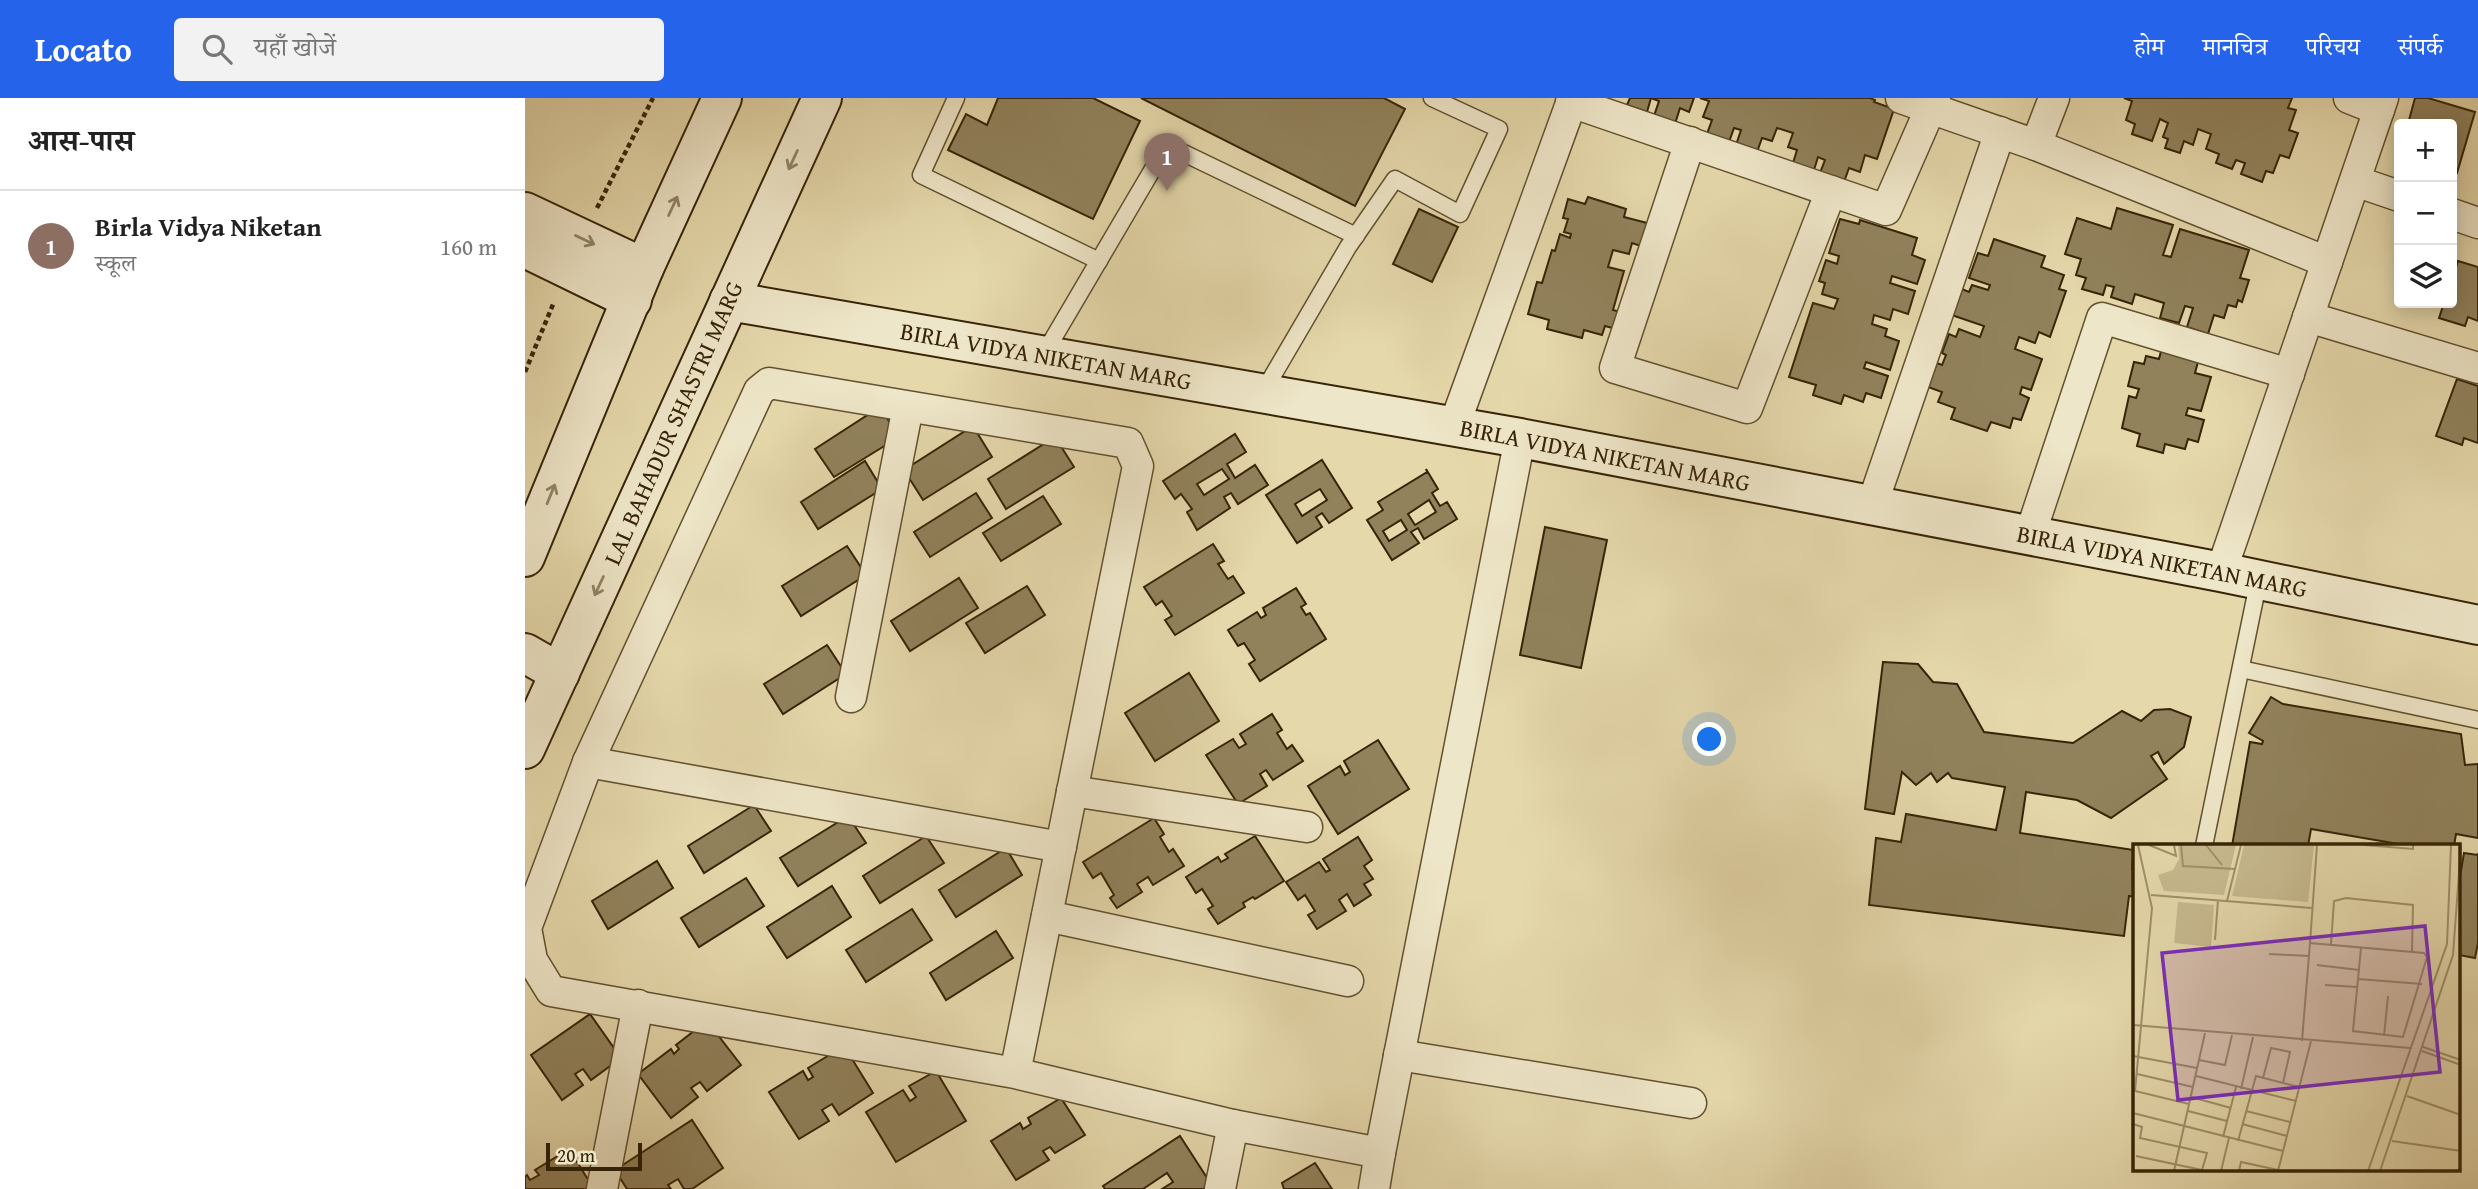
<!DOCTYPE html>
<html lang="hi">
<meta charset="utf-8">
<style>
body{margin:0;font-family:"Gentium Book Plus","Noto Serif Devanagari",serif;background:#f2f2f2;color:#222}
.controls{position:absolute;right:21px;top:21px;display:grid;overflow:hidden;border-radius:7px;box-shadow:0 4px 18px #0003}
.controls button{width:63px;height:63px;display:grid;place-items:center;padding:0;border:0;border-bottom:2px solid #e0e0e0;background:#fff;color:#222;font:35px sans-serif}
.scale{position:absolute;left:21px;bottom:18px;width:96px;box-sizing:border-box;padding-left:7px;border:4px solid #372406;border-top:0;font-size:19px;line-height:24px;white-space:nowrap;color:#372406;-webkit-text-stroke:5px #eee6c8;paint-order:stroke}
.you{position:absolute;left:1185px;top:642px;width:24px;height:24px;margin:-18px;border:5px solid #fff;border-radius:50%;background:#1a73e8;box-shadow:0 0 0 10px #1a73e833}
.badge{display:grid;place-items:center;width:46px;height:46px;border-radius:50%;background:#2563eb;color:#fff;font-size:23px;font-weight:700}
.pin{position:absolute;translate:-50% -58px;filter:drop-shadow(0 2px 4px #0008)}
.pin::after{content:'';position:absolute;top:37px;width:24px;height:21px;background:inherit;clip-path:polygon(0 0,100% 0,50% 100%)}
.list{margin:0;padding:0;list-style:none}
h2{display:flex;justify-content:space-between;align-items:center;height:91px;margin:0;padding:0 28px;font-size:30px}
h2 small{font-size:23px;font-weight:400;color:#767676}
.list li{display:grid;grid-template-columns:46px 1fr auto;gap:21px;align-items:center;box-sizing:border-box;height:112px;padding:0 28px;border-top:2px solid #e0e0e0}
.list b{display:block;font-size:26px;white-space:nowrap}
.list p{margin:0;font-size:23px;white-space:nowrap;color:#767676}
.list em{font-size:23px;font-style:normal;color:#767676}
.icon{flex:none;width:38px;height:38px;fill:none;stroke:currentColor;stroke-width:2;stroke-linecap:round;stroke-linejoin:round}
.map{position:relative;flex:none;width:1953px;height:1091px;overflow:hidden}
header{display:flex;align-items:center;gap:42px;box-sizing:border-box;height:98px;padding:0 35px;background:#2563eb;color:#fff}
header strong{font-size:33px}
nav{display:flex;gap:38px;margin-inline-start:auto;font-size:24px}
.search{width:490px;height:63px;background:#f2f2f2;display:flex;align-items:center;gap:18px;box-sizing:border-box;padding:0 24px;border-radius:7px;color:#767676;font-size:26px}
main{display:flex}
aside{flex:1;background:#fff}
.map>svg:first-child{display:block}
.building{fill:#91825c;stroke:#372406;stroke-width:2;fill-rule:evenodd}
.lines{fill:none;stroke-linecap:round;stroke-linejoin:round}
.lane-casing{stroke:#62512f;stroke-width:19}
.street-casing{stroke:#62512f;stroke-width:33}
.secondary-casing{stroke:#372406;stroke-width:42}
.path{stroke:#372406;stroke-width:4.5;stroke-dasharray:5 3.5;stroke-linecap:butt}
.lane{stroke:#eee6c8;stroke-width:16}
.street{stroke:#eee6c8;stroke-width:30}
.secondary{stroke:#eee6c8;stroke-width:38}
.oneway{stroke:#928567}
.labels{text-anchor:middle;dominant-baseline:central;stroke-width:6;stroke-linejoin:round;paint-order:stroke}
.street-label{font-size:24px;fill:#372406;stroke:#eee6c8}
.inset-road{fill:none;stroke:#9f9069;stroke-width:2}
.view{fill:#7b2cbf;fill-opacity:0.15;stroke:#7b2cbf;stroke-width:3.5}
.inset-edge{fill:none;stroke:#372406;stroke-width:3.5}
</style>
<header>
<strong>Locato</strong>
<div class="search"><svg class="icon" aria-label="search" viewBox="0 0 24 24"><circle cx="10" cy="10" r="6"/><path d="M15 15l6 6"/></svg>यहाँ खोजें</div>
<nav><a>होम</a><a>मानचित्र</a><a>परिचय</a><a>संपर्क</a></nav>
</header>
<main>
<aside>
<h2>आस-पास<small></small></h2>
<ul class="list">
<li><span class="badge" style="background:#8d6e63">1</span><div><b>Birla Vidya Niketan</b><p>स्कूल</p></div><em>160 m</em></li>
</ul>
</aside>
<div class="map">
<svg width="1953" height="1091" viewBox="0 0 1953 1091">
<rect width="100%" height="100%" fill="#e5d8ab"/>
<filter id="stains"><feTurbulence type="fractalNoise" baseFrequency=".00286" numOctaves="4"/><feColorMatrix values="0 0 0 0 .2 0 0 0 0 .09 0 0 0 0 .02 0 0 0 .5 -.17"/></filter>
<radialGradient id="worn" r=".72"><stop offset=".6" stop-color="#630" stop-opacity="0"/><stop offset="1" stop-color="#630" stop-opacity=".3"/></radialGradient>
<g class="building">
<polygon points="473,0 568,0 615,23 568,121 423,52 441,16 462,27"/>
<polygon points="616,0 859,0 880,11 830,108"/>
<polygon points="1105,0 1169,0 1164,14 1155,10 1150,26 1129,18 1134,3 1126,0 1122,14 1102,7"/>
<polygon points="1175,0 1345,0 1350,2 1349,4 1369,11 1352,61 1340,57 1335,74 1324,70 1319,84 1295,75 1300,62 1293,59 1289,72 1268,65 1272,52 1263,49 1268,35 1252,30 1247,43 1237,40 1232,54 1211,47 1216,32 1209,30 1204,44 1182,36 1187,22 1178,19 1184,3"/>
<polygon points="1599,0 1767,0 1763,10 1771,12 1764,32 1773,35 1764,60 1755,57 1748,75 1741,73 1737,84 1716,76 1720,65 1711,62 1707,71 1691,65 1694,56 1681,51 1686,36 1673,31 1668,47 1659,43 1655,55 1640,50 1643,41 1638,39 1643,25 1635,21 1627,43 1607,36 1610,26 1601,22 1607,3"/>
<polygon points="1890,0 1903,0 1950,14 1932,75 1927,74 1927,26 1883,26"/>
<polygon points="1063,99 1101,111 1099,119 1126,126 1119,149 1107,145 1104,156 1088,152 1083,169 1099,173 1088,212 1096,214 1091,231 1080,228 1077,237 1059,232 1057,240 1022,231 1024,222 1003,216 1012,184 1017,185 1027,152 1030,153 1035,136 1045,140 1046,136 1039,134 1043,121 1038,120 1043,101 1060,106"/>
<polygon points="1592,110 1648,127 1638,157 1646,159 1655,131 1724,152 1715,180 1724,182 1717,204 1713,202 1711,209 1703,207 1699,220 1689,217 1683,236 1662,229 1668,210 1660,208 1654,225 1635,220 1639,205 1610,196 1607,206 1586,199 1589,189 1581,187 1578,197 1557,191 1561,180 1551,177 1556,161 1540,156 1552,120 1586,131"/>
<polygon points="894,111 933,129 907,184 868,166"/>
<polygon points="1315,121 1334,126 1335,122 1392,140 1387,157 1400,162 1392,186 1367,178 1365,185 1390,193 1383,216 1368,211 1365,222 1349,217 1347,226 1362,231 1360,238 1374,243 1365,272 1341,264 1339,270 1363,278 1356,300 1341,295 1338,304 1319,297 1316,306 1288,297 1291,287 1264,279 1288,205 1309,211 1313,201 1297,196 1300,185 1294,183 1301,162 1312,166 1314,158 1304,155"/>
<polygon points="1469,141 1520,158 1516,169 1539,177 1534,191 1541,193 1525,239 1514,234 1510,245 1494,239 1490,251 1517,261 1506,292 1497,289 1495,296 1504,300 1496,322 1488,320 1485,330 1466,324 1462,333 1426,321 1430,310 1413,304 1417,294 1403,289 1412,265 1417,267 1421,257 1417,255 1424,236 1431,239 1434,231 1455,239 1459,228 1421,215 1430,188 1444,194 1447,187 1463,192 1465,187 1444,180 1453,155 1463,158"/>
<polygon points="1933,163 1953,169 1953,223 1943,219 1940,228 1914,220 1919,205 1927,205 1927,182"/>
<polygon points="1636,253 1673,264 1670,275 1686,279 1676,313 1663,310 1661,317 1679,322 1673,344 1663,341 1660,351 1640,346 1638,355 1612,348 1615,336 1597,330 1604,298 1611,300 1614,291 1603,288 1609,264 1619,266 1621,258 1634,261"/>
<polygon points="1932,281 1953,288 1953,345 1939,340 1937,347 1911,338"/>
<polygon points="355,309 374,339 309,379 290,351"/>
<polygon points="448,328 467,359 398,402 379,372"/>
<path d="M710,336L721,354L702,366L710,380L730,367L743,387L713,406L706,395L699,399L705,410L672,432L662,414L667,411L656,396L650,401L638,383ZM697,371L704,381L679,397L672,386Z"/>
<polygon points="530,339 549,369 481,411 463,381"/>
<path d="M797,362L827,410L804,425L797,415L791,419L797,429L772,445L741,397ZM795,391L802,402L777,418L770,406Z"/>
<polygon points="340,363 357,391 293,431 276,404"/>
<path d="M901,371L913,391L907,395L915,408L922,404L932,421L899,441L893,430L886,434L894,445L867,462L842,422L858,412L853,404L902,374ZM904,402L911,414L890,427L883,416ZM876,422L882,432L864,443L858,433Z"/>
<polygon points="451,395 467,420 405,459 389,434"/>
<polygon points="518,398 536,426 476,463 458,435"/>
<polygon points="1020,429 1082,442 1056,570 995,557"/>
<polygon points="688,446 699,463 693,466 703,481 708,478 719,495 650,537 640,522 647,518 637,503 631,507 619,489"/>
<polygon points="322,448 341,477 276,518 257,488"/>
<polygon points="434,480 453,510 385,553 366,523"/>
<polygon points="502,488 520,517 460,555 441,525"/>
<polygon points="771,490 781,506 776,509 781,517 785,515 801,541 735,583 724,566 730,562 719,545 713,548 703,532 732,514 736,520 741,517 738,510"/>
<polygon points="302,547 321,576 258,616 239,586"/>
<polygon points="1358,564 1393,566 1408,584 1432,586 1459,634 1548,645 1597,613 1616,623 1629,612 1645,611 1666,619 1659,649 1639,666 1633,654 1626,658 1642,681 1586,720 1552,702 1501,694 1495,735 1609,752 1607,771 1610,772 1610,799 1604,798 1599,838 1344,807 1351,740 1376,744 1381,716 1471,732 1480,689 1427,680 1423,675 1412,684 1406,675 1391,687 1377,674 1369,716 1340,711"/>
<polygon points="664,575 694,623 630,663 600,615"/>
<polygon points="1746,599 1758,606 1936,636 1940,667 1953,666 1953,740 1931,736 1929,748 1885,748 1786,731 1783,748 1707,748 1725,644 1737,646 1738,643 1724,635"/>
<polygon points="747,616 757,632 752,635 762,651 767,647 778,663 748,682 741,672 735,676 742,688 713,706 681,657 708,641 714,650 721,646 715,636"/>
<polygon points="853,642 884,691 813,736 783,688 815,668 820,677 825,674 819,663"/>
<polygon points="229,707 246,733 179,775 163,748"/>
<polygon points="323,718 341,745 273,788 255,760"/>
<polygon points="629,720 639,736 635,739 644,754 648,751 659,768 628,787 623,779 612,786 617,794 592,810 585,800 589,797 576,775 568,780 558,764"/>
<polygon points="401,738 419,765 355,805 338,778"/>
<polygon points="730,738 759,783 730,801 728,799 718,805 720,809 693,826 683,811 688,808 677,791 671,795 661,779 693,759 696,764 703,760 700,756"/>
<polygon points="833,739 847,762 839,768 848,781 839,786 846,797 829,808 822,796 814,802 821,813 792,831 783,817 790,813 780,797 773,802 761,784 794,764 801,774 805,772 798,761"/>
<polygon points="481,750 497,777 431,819 414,792"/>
<polygon points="1939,755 1953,757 1953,755 1953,845 1950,860 1934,857 1934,784"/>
<polygon points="132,763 148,790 83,831 67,803"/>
<polygon points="221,780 239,808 174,849 156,820"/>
<polygon points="307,788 326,819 262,860 242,829"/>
<polygon points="387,811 407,842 341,884 321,852"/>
<polygon points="471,833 488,860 421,902 405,875"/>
<polygon points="65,916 96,960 66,982 58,971 50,976 58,987 37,1002 6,957"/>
<polygon points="182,923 216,967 182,993 175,984 166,990 173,999 146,1020 113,976 146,951 149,956 154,951 151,947"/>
<polygon points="319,948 348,995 314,1017 307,1006 297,1012 304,1023 274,1041 244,994 278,973 283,982 288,979 283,970"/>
<polygon points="411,973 441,1023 371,1064 341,1014 378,992 385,1003 391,999 384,988"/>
<polygon points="536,1000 560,1037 530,1055 525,1049 518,1053 524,1062 491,1082 466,1043 495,1025 498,1031 506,1026 503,1020"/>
<polygon points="167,1022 198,1070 167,1091 159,1091 153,1081 143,1087 146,1091 102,1091 90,1072"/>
<polygon points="655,1038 686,1086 678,1091 637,1091 648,1084 642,1075 618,1091 580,1091 578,1088"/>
<polygon points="44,1051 67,1088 63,1091 0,1091 0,1079 2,1077 5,1082 14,1077 10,1072"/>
<polygon points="790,1065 807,1091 759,1091 757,1085"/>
</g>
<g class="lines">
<defs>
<g id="lane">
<polyline points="431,0 396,77 574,163"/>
<polyline points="519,256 642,47 831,138"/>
<polyline points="737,296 823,149 870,81 935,116 974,31 907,0"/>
<polyline points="1716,571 1953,622"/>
<polyline points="1679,748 1734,481"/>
</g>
<g id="street">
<polyline points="1376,0 1511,47 1802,164"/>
<polyline points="1824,0 1854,12"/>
<polyline points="1046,4 1361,112 1410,0"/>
<polyline points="1165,44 1090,270 1222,310 1306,93"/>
<polyline points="1511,47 1529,0"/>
<polyline points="1830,83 1874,98"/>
<polyline points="1927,116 1953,125"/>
<polyline points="1783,219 1953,270"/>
<polyline points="929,328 1048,0"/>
<polyline points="1347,407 1475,34"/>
<polyline points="1505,437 1577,220 1764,276"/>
<polyline points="1696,474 1858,0"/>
<polyline points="326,599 383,309"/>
<polyline points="63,664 536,749"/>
<polyline points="547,693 782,729"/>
<polyline points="522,818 823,883"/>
<polyline points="874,957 1166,1005"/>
<polyline points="490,975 613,368 603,345 244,285 234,293 63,664 1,830 7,862 26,893 490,975 708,1027 855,1055 849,1091"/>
<polyline points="855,1055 995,340"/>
<polyline points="77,1091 113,907"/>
<polyline points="695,1091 708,1027"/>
</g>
<g id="secondary">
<polyline points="0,114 119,170"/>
<polyline points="0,150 107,202"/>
<polyline points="204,203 995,340 1696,474 1953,527"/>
<polyline points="0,459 119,170 197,0"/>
<polyline points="0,555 35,575"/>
<polyline points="0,651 297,0"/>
</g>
</defs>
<use href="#lane" class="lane-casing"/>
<use href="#street" class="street-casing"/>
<use href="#secondary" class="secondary-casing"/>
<g class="path">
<polyline points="72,110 128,0"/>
<polyline points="0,274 29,204"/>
</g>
<use href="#lane" class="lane"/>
<use href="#street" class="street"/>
<use href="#secondary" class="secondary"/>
</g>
<defs><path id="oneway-shaft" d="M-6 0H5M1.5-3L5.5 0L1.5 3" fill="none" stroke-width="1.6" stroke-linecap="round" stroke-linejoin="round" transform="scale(1.75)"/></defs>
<g class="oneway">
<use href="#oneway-shaft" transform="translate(268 62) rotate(115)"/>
<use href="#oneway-shaft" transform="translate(148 108) rotate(-65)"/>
<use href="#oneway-shaft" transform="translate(60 142) rotate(25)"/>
<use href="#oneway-shaft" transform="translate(26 396) rotate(-68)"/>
<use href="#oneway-shaft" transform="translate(74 488) rotate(115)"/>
</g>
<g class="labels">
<g class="street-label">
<text transform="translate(521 258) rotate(10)">BIRLA VIDYA NIKETAN MARG</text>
<text transform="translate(148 325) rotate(-66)">LAL BAHADUR SHASTRI MARG</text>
<text transform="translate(1080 357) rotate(11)">BIRLA VIDYA NIKETAN MARG</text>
<text transform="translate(1637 463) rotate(11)">BIRLA VIDYA NIKETAN MARG</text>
</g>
</g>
<g transform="translate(1608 746)">
<rect width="327" height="327" fill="#e5d8ab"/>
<path d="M45,1H103L91,51L31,47L25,31L40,26L46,15ZM111,1H181L175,58L99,52ZM45,58L81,61L78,103L41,99Z" fill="#c7b98f"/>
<path class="inset-road" d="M5,1L19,64L2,247L56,260M16,1L43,12L41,1M48,1L50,22L102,25M73,1L89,21M184,1L177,99L291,109L294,113L270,193L220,187L228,104M231,1L280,5V1M18,51L179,64M94,57L108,1M82,96L85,56M198,100L201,57L213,54L280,61L279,108M136,110L176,112M184,121L226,126M225,135L289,140M192,141L224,143M0,181L277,204M251,192L255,152M169,197L177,99M290,203L328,216M289,207L328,221M0,212L64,224M66,216L92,221L99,191M4,230L60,243M63,232L163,257M130,234L138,204L157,208L150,239M108,245L120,193M274,252L328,271M58,253L98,264M55,267L94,277M113,267L157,278M0,269L150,307M0,280L9,283L7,294L74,309L69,326L3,312M109,280L154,292M90,293L103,243M105,297L123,232L166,243M259,297L328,307M41,327L72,189M88,327L96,294M106,327L108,318L145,326M145,327L178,197M235,327L314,100L318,1M247,327L320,111L328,2"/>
<path class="view" d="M292,82L307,228L45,256L29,109Z"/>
<rect width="327" height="327" class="inset-edge"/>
</g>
<rect width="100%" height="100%" filter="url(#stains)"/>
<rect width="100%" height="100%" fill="url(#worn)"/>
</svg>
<div class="controls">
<button>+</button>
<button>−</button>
<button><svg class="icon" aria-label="layers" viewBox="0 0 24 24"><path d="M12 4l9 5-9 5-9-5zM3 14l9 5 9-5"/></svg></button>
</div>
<div class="scale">20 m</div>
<div class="you"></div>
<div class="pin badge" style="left:642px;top:93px;background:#8d6e63">1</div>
</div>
</main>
